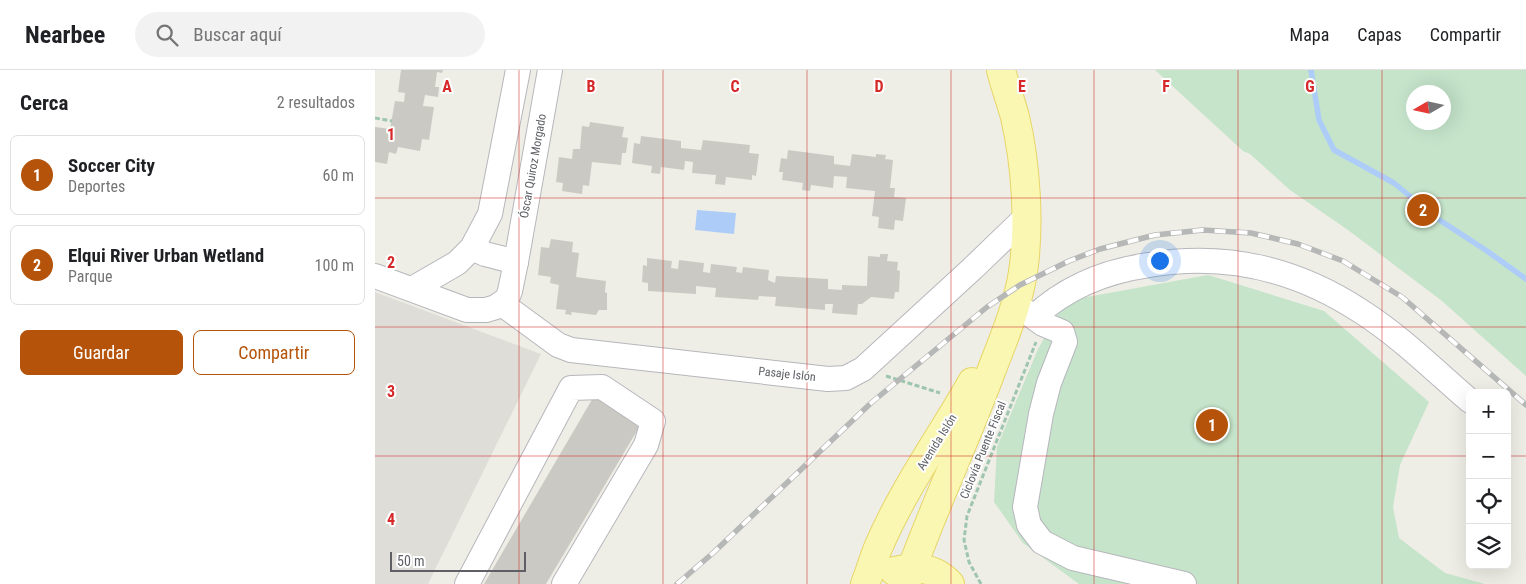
<!DOCTYPE html>
<html lang="es">
<meta charset="utf-8">
<style>
body{margin:0;font-family:"Roboto Condensed",sans-serif;background:#f2f2f2;color:#202124}
.controls{position:absolute;right:15px;bottom:15px;display:grid;overflow:hidden;border-radius:8px;box-shadow:0 5px 20px #0002}
.controls button{width:45px;height:45px;display:grid;place-items:center;padding:0;border:0;border-bottom:1px solid #e0e0e0;background:#fff;color:#202124;font:25px sans-serif}
.compass{position:absolute;left:1031px;top:15px;width:45px;height:45px;border-radius:50%;background:#fff;box-shadow:0 5px 20px #0002;rotate:261deg}
.scale{position:absolute;left:15px;bottom:12px;width:136px;box-sizing:border-box;padding-left:5px;border:2px solid #5e6065;border-top:0;font-size:14px;line-height:18px;white-space:nowrap;color:#5e6065;-webkit-text-stroke:4px #fff;paint-order:stroke}
.you{position:absolute;left:784px;top:190px;width:18px;height:18px;margin:-12px;border:4px solid #fff;border-radius:50%;background:#1a73e8;box-shadow:0 0 0 8px #1a73e833}
.badge{display:grid;place-items:center;width:32px;height:32px;border-radius:50%;background:#b45309;color:#fff;font-size:16px;font-weight:700}
.pin{position:absolute;translate:-50% -50%;border:2px solid #fff;box-shadow:0 1px 5px #0006}
.list{margin:0;padding:0;list-style:none}
h2{display:flex;justify-content:space-between;align-items:center;height:65px;margin:0;padding:0 20px;font-size:21px}
h2 small{font-size:16px;font-weight:400;color:#757577}
.list li{display:grid;grid-template-columns:32px 1fr auto;gap:15px;align-items:center;box-sizing:border-box;height:80px;margin:0 10px 10px;padding:0 10px;border:1px solid #e0e0e0;border-radius:8px}
.list b{display:block;font-size:19px;white-space:nowrap}
.list p{margin:0;font-size:16px;white-space:nowrap;color:#757577}
.list em{font-size:16px;font-style:normal;color:#757577}
.actions{display:flex;gap:10px;padding:15px 20px}
.actions a{flex:1;padding:11px 0;border:1px solid #b45309;border-radius:8px;text-align:center;font-size:18px;color:#b45309}
.actions .main{background:#b45309;color:#fff}
.icon{flex:none;width:28px;height:28px;fill:none;stroke:currentColor;stroke-width:2;stroke-linecap:round;stroke-linejoin:round}
.map{position:relative;flex:none;width:1151px;height:514px;overflow:hidden}
header{display:flex;align-items:center;gap:30px;box-sizing:border-box;height:70px;padding:0 25px;background:#fff;border-bottom:1px solid #e0e0e0}
header strong{font-size:24px}
nav{display:flex;gap:28px;margin-inline-start:auto;font-size:18px}
.search{width:350px;height:45px;background:#f2f2f2;display:flex;align-items:center;gap:12px;box-sizing:border-box;padding:0 18px;border-radius:28px;color:#757577;font-size:19px}
main{display:flex}
aside{flex:1;background:#fff}
.map>svg:first-child{display:block}
.industrial{fill:#deddd8}
.green{fill:#c5e4ca;fill-rule:evenodd}
.water{fill:#adcdf8}
.lines{fill:none;stroke-linecap:round;stroke-linejoin:round}
.stream{stroke:#adcdf8;stroke-width:5.5}
.building{fill:#cbc9c3}
.minor-casing{stroke:#b6b7bc;stroke-width:26}
.major-casing{stroke:#e7d568;stroke-width:30}
.path{stroke:#9ec5af;stroke-width:3;stroke-dasharray:5 2.5;stroke-linecap:butt}
.minor{stroke:#fff;stroke-width:24}
.major{stroke:#f9f7b1;stroke-width:28}
.rail-casing{stroke:#b6b7b7;stroke-width:5.5}
.rail{stroke:#fff;stroke-width:4;stroke-dasharray:11;stroke-linecap:butt}
.grid{fill:none;stroke:#d62828;stroke-width:1;stroke-opacity:0.55}
.labels{text-anchor:middle;dominant-baseline:central;stroke-width:4;stroke-linejoin:round;paint-order:stroke}
.street-label{font-size:12px;fill:#5e6065;stroke:#fff}
.grid-label{font-size:16px;text-anchor:middle;font-weight:bold;fill:#d62828;stroke:#fff;stroke-width:4;stroke-linejoin:round;paint-order:stroke}
</style>
<header>
<strong>Nearbee</strong>
<div class="search"><svg class="icon" aria-label="search" viewBox="0 0 24 24"><circle cx="10" cy="10" r="6"/><path d="M15 15l6 6"/></svg>Buscar aquí</div>
<nav><a>Mapa</a><a>Capas</a><a>Compartir</a></nav>
</header>
<main>
<aside>
<h2>Cerca<small>2 resultados</small></h2>
<ul class="list">
<li><span class="badge">1</span><div><b>Soccer City</b><p>Deportes</p></div><em>60 m</em></li>
<li><span class="badge">2</span><div><b>Elqui River Urban Wetland</b><p>Parque</p></div><em>100 m</em></li>
</ul>
<div class="actions"><a class="main">Guardar</a><a>Compartir</a></div>
</aside>
<div class="map">
<svg width="1151" height="514" viewBox="0 0 1151 514">
<rect width="100%" height="100%" fill="#efeee6"/>
<polygon class="industrial" points="0,222 166,284 53,514 0,514"/>
<g class="green">
<path d="M780,0H1151V306L1067,231L973,160L915,120L875,84L868,81ZM1038,22H1068V52H1038Z"/>
<polygon points="833,205 949,241 1054,332 1025,395 1018,437 1024,468 1070,503 1110,514 704,514 648,473 619,432 622,377 663,279 690,231"/>
</g>
<polygon class="water" points="322,140 361,143 359,164 320,160"/>
<g class="lines">
<polyline class="stream" points="936,0 944,50 959,80 1019,113 1060,147 1112,181 1151,209"/>
</g>
<g class="building">
<polygon points="26,0 68,0 67,3 62,2 60,17 64,17 63,27 50,25 48,36 59,37 54,70 47,69 45,81 23,77 21,84 14,82 12,94 0,92 0,57 15,59 20,31 29,32 30,23 23,22"/>
<polygon points="215,52 249,57 247,67 253,68 251,83 247,83 246,95 217,92 214,116 208,115 207,124 187,121 188,113 181,112 184,87 197,89 198,79 205,79 207,56 214,57"/>
<polygon points="266,66 306,71 306,78 326,80 328,70 375,75 374,83 384,84 381,106 377,105 377,110 351,107 350,115 340,114 341,105 317,103 318,92 310,91 309,100 286,97 285,104 276,103 277,96 257,93 259,73 265,74"/>
<polygon points="413,80 459,86 459,94 475,96 477,84 501,87 501,84 511,85 510,89 518,90 515,118 520,118 519,127 531,128 528,151 520,150 519,160 503,158 504,147 497,146 500,121 471,118 472,107 459,106 458,118 436,115 435,121 427,120 428,113 407,110 408,102 404,102 406,88 412,89"/>
<polygon points="176,169 198,172 197,182 204,183 201,207 231,211 230,222 232,223 232,240 224,240 221,245 196,242 197,245 190,244 191,240 181,239 184,215 175,213 176,207 163,205 166,177 174,178"/>
<polygon points="505,184 513,184 512,191 523,192 522,200 525,201 524,222 520,222 519,229 496,227 487,234 483,234 482,245 457,243 458,234 450,234 450,240 400,236 401,227 384,226 383,230 340,227 341,218 321,216 321,224 273,221 273,213 267,212 268,195 272,196 272,188 297,191 296,198 303,199 304,190 329,193 328,202 335,203 336,194 362,197 361,202 367,203 368,197 394,200 393,210 400,213 401,206 453,209 453,219 467,220 467,215 492,216 493,186 505,187"/>
<polygon points="222,321 269,349 171,514 109,514"/>
</g>
<g class="lines">
<defs>
<g id="minor">
<polyline points="97,178 110,184 141,192"/>
<polyline points="0,206 92,240 111,240 121,237 132,229 135,221 141,192 175,0"/>
<polyline points="37,219 82,193 97,178 115,144 143,0"/>
<polyline points="127,234 183,275 196,280 453,309 471,308 488,299 598,198 651,147"/>
<polyline points="646,238 668,254 687,262 690,272 674,313 666,344 650,437 654,455 667,472 698,488 809,514"/>
<path d="M659,247C691,217 731,201 774,195C851,182 922,199 987,242C1026,267 1060,301 1095,331"/>
<polyline points="92,514 196,318 227,317 278,351 271,375 189,514"/>
</g>
<g id="major">
<path d="M519,501C540,496 560,497 575,514"/>
<path d="M490,514C495,502 498,490 503,478C528,419 566,367 597,312"/>
<path d="M531,514C557,441 590,372 617,299C629,268 643,235 648,202C655,155 651,94 640,47C636,32 630,16 626,0"/>
</g>
</defs>
<use href="#minor" class="minor-casing"/>
<use href="#major" class="major-casing"/>
<g class="path">
<polyline points="0,48 17,51"/>
<polyline points="511,306 565,323"/>
<polyline points="606,514 594,492 589,470 592,446 661,272"/>
</g>
<use href="#minor" class="minor"/>
<use href="#major" class="major"/>
<defs>
<polyline id="rail" points="302,514 338,483 496,333 612,237 645,215 694,191 725,179 780,165 828,160 876,163 923,174 968,191 1027,227 1151,335"/>
</defs>
<use href="#rail" class="rail-casing"/>
<use href="#rail" class="rail"/>
</g>
<path class="grid" d="M144,0V514M288,0V514M432,0V514M576,0V514M719,0V514M863,0V514M1007,0V514M0,128H1151M0,257H1151M0,386H1095M1132,386H1151"/>
<g class="labels">
<g class="street-label">
<text transform="translate(158 96) rotate(-80)">Óscar Quiroz Morgado</text>
<text transform="translate(412 304) rotate(6)">Pasaje Islón</text>
<text transform="translate(562 372) rotate(-58)">Avenida Islón</text>
<text transform="translate(608 380) rotate(-68)">Ciclovía Puente Fiscal</text>
</g>
</g>
<g class="grid-label">
<text x="72" y="22">A</text>
<text x="216" y="22">B</text>
<text x="360" y="22">C</text>
<text x="504" y="22">D</text>
<text x="647" y="22">E</text>
<text x="791" y="22">F</text>
<text x="935" y="22">G</text>
<text x="16" y="70">1</text>
<text x="16" y="198">2</text>
<text x="16" y="327">3</text>
<text x="16" y="455">4</text>
</g>
</svg>
<div class="controls">
<button>+</button>
<button>−</button>
<button><svg class="icon" aria-label="locate" viewBox="0 0 24 24"><circle cx="12" cy="12" r="6"/><path d="M12 2v4M12 18v4M2 12h4M18 12h4"/></svg></button>
<button><svg class="icon" aria-label="layers" viewBox="0 0 24 24"><path d="M12 4l9 5-9 5-9-5zM3 14l9 5 9-5"/></svg></button>
</div>
<svg class="compass" viewBox="-18 -18 36 36"><path d="M0-13l5 13h-10z" fill="#e53935"/><path d="M0 13l5-13h-10z" fill="#757577"/></svg>
<div class="scale">50 m</div>
<div class="you"></div>
<div class="pin badge" style="left:837px;top:355px">1</div>
<div class="pin badge" style="left:1048px;top:140px">2</div>
</div>
</main>
